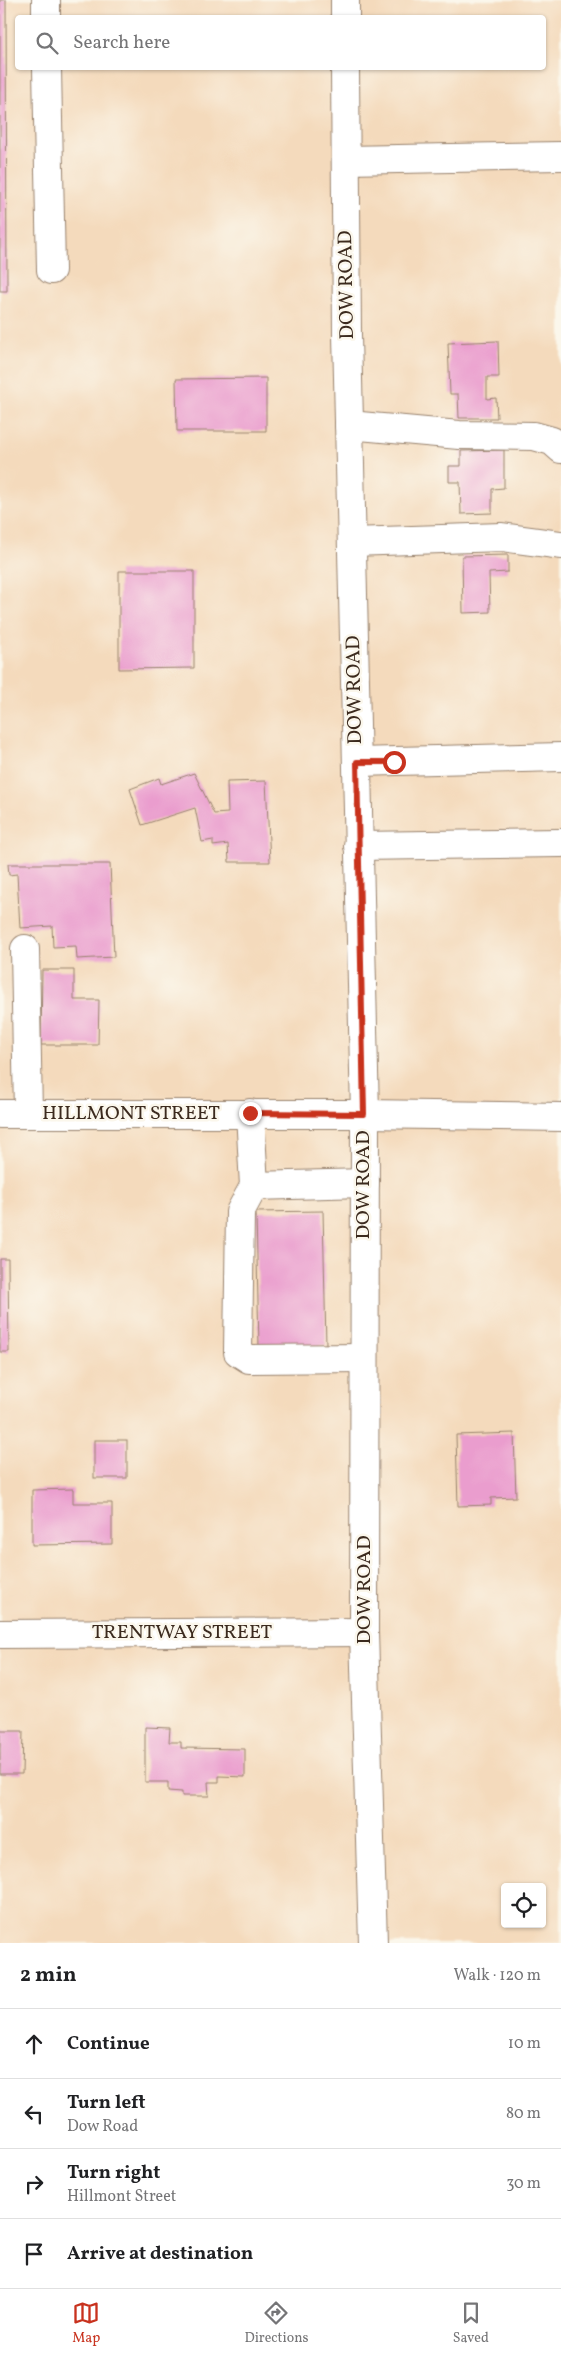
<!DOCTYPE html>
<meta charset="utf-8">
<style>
body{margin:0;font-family:Vollkorn,serif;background:#f6f6f6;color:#202124}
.controls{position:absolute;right:15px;bottom:15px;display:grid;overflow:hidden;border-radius:5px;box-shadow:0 1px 4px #0004}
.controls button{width:45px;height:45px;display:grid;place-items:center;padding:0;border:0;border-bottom:1px solid #e0e0e0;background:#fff;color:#202124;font:25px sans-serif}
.stop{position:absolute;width:15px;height:15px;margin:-11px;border:4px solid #c8321e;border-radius:50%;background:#fff}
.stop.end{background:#c8321e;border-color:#fff;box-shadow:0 1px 5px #0008}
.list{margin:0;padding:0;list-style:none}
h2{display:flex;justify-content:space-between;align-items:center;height:65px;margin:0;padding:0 20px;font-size:21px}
h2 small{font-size:16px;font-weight:400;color:#757577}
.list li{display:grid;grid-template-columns:32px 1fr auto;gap:15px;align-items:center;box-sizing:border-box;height:70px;padding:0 20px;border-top:1px solid #e0e0e0}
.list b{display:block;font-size:19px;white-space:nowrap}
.list p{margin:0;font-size:16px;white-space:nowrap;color:#757577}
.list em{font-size:16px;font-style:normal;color:#757577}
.icon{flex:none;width:28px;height:28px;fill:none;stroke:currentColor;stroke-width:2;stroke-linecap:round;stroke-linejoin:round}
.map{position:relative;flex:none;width:561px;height:1943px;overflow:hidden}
.search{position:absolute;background:#fff;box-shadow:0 1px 4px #0004;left:15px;right:15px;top:15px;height:55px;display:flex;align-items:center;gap:12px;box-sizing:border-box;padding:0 18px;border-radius:5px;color:#757577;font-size:19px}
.sheet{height:345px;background:#fff}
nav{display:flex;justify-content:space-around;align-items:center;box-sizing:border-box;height:70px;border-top:1px solid #e0e0e0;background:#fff;font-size:14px;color:#757577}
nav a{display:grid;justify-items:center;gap:2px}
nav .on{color:#c8321e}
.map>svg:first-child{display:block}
.building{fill:#ea9dce}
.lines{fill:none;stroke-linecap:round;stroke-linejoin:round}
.minor-casing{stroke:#98826d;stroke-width:30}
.minor{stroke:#fff;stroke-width:28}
.route{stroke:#c8321e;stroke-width:6}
.labels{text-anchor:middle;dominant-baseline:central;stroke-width:5;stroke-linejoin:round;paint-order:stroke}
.street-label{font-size:20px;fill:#3b2a1e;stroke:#fbf7ec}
</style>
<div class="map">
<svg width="561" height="1943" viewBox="0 0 561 1943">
<rect width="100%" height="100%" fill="#fbf7ec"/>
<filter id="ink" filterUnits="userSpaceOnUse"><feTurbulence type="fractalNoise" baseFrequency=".02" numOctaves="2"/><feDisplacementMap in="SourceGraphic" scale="10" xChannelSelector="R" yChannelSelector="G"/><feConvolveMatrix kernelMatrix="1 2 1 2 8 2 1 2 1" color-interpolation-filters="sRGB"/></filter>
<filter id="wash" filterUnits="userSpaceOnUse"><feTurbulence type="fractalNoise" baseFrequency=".0096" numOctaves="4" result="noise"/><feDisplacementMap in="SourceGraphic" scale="20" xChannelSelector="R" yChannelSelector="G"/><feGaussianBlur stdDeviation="1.12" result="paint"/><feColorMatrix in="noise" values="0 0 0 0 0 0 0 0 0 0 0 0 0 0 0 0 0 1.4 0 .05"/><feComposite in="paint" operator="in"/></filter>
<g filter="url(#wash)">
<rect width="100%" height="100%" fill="#f4dabc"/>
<g id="blocks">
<g class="building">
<polygon points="0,0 6,0 7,291 0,291"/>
<polygon points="498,341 499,377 487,377 487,399 496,398 497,418 459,418 458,394 450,394 448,343"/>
<polygon points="266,378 266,431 177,431 176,379"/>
<polygon points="504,450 504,488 492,489 492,513 461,514 460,482 449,482 449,466 461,466 461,451"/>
<polygon points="508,555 508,572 489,573 490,612 463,613 462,556"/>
<polygon points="119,571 194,571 194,668 119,669"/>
<polygon points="194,773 214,814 228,813 227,782 266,781 270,862 229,862 228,844 213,846 213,840 202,842 195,808 142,825 130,789 159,778 161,784"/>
<polygon points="8,864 110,864 114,957 77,959 76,946 53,947 52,926 20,928 17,874 9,875"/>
<polygon points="42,970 74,970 74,1000 99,1000 98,1045 41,1045"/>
<polygon points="323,1211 326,1345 259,1347 256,1212"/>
<polygon points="0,1259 8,1259 9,1352 0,1352"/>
<polygon points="514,1433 516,1497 491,1498 491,1505 458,1506 456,1435"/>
<rect x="94" y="1440" width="33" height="38"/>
<polygon points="73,1489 73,1503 112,1503 112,1544 32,1545 32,1490"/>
<polygon points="145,1727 170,1728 169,1742 181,1742 181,1748 245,1749 245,1777 219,1776 219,1782 208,1782 209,1796 182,1796 182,1792 168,1791 168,1782 145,1782"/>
<polygon points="0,1731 23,1731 22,1774 0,1774"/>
</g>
</g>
</g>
<g filter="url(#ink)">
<use href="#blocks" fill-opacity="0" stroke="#98826d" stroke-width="1"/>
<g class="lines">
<defs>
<g id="minor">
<polyline points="46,0 46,18"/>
<polyline points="345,0 345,18"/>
<polyline points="47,68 51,270"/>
<polyline points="345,68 347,335 365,1114 364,1632 373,1943"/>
<polyline points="346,160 561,156"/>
<polyline points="349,425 459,435 534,436 552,441 561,449"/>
<polyline points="352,542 502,537 561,545"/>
<polyline points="357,762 561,757"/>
<polyline points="358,846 561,843"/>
<polyline points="25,949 28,1114"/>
<polyline points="250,1113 254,1186 240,1212 238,1352 249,1359 364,1358"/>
<polyline points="0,1114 365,1114 561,1117"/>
<polyline points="254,1186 365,1183"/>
<polyline points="0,1634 364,1632"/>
</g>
</defs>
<use href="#minor" class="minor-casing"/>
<use href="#minor" class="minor"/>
</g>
</g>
<g class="lines" filter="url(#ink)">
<polyline class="route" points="250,1113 364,1114 357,762 394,762"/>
</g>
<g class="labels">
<g class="street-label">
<text transform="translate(347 285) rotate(-91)">DOW ROAD</text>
<text transform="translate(355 690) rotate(-91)">DOW ROAD</text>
<text x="131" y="1114">HILLMONT STREET</text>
<text transform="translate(364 1185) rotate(-90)">DOW ROAD</text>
<text transform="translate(365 1590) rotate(-90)">DOW ROAD</text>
<text x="182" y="1633">TRENTWAY STREET</text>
</g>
</g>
</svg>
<div class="controls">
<button><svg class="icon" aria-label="locate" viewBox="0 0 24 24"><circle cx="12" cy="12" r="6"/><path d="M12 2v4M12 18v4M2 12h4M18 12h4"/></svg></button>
</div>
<div class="stop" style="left:394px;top:762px"></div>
<div class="stop end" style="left:250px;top:1113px"></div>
<div class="search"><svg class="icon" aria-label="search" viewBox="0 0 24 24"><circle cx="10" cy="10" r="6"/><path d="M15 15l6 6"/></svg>Search here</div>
</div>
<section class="sheet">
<h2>2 min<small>Walk · 120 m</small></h2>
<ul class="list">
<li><svg class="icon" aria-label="ahead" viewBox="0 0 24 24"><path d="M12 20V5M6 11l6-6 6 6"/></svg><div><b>Continue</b></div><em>10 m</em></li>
<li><svg class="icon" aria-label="left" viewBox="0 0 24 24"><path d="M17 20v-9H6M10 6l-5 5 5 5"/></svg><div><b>Turn left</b><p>Dow Road</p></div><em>80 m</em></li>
<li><svg class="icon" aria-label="right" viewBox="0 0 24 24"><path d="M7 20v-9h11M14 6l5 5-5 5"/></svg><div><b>Turn right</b><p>Hillmont Street</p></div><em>30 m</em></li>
<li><svg class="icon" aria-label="arrive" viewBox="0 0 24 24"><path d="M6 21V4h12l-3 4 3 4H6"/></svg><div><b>Arrive at destination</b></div></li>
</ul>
</section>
<nav>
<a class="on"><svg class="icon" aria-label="map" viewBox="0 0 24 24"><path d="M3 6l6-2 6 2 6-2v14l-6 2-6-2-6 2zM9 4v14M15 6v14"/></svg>Map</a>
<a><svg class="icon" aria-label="directions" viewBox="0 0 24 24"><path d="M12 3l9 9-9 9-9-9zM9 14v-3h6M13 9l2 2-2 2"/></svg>Directions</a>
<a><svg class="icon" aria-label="saved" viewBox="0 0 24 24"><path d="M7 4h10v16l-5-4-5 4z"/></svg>Saved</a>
</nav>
